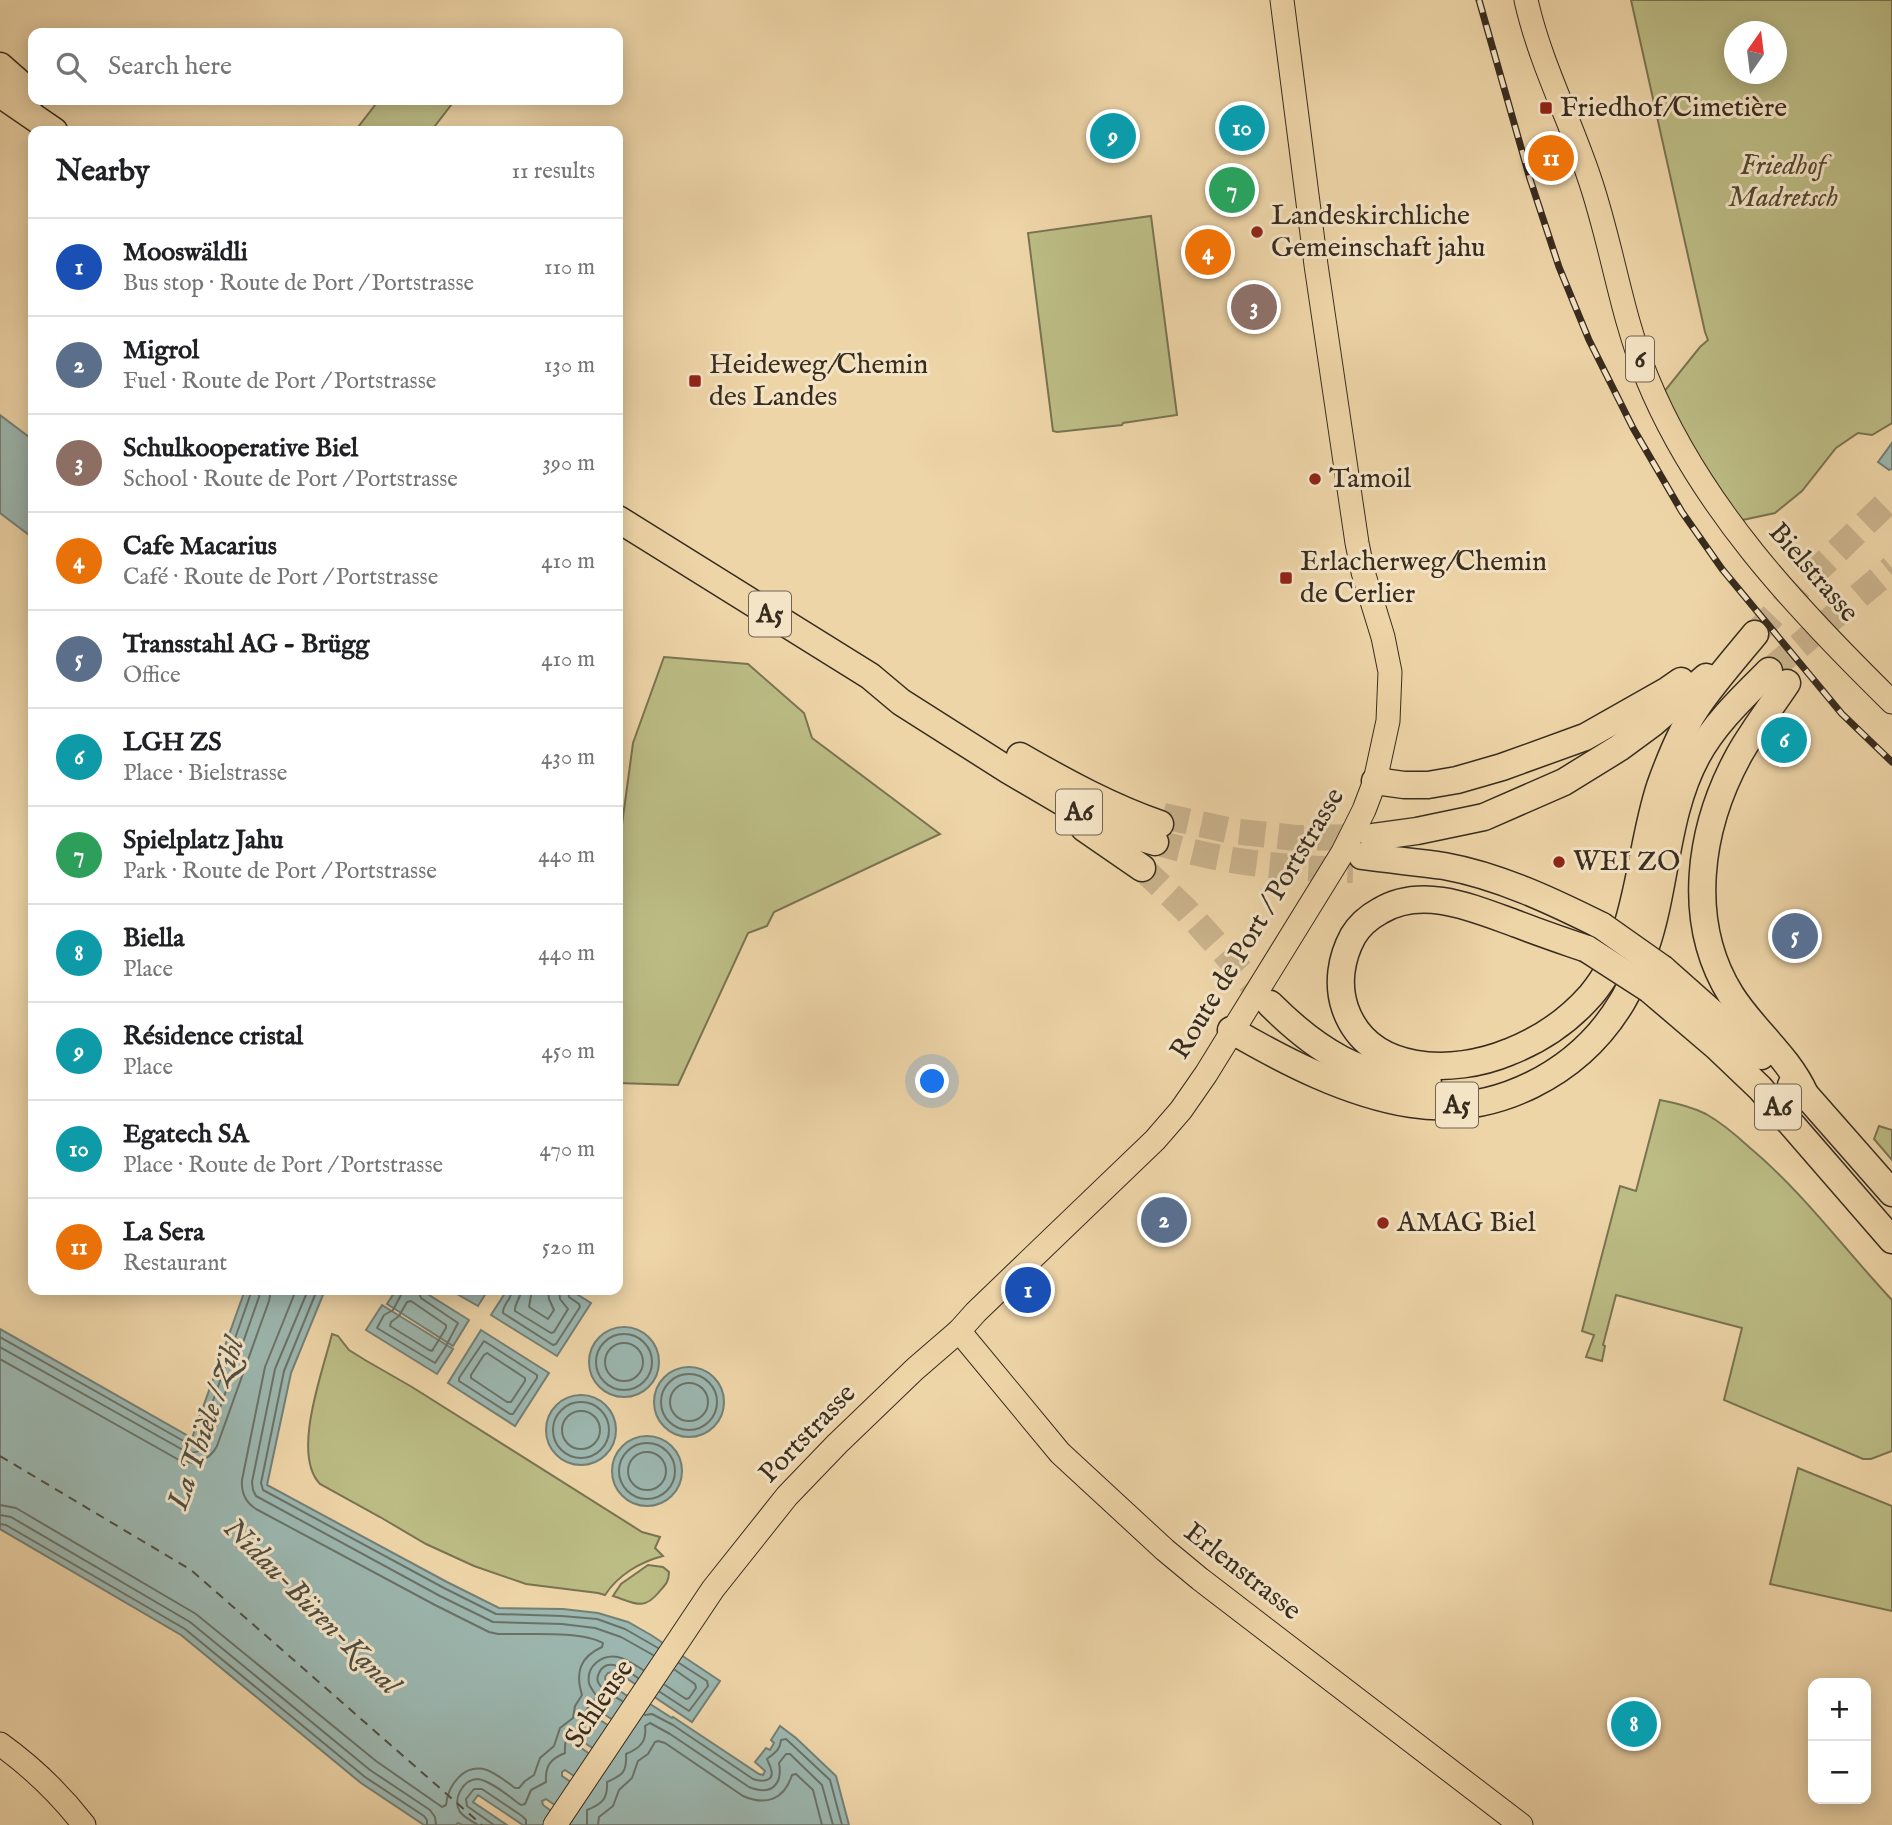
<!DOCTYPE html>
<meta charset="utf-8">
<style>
body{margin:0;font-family:"IM FELL English",serif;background:#f6f6f6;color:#202124}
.controls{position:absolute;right:21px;bottom:21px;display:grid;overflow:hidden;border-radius:14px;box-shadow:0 4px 18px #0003}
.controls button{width:63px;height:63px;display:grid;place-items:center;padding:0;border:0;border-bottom:2px solid #e0e0e0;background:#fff;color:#202124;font:35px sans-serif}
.compass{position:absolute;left:1724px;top:21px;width:63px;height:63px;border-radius:50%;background:#fff;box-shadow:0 4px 18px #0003;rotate:14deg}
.you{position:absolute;left:933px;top:1082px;width:24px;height:24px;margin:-18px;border:5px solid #fff;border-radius:50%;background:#1a73e8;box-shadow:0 0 0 10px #1a73e833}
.badge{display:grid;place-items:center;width:46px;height:46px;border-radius:50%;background:#8f2418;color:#fff;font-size:23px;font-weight:700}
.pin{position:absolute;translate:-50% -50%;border:4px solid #fff;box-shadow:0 2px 7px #0006}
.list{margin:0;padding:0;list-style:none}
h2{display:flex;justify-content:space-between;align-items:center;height:91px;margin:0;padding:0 28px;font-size:30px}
h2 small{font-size:23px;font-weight:400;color:#757577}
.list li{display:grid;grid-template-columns:46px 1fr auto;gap:21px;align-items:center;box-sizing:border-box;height:98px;padding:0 28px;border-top:2px solid #e0e0e0}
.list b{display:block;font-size:26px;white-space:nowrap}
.list p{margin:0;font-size:23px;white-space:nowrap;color:#757577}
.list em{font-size:23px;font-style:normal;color:#757577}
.icon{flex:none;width:38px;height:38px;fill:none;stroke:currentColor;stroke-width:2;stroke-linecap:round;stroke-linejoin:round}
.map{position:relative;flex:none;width:1892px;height:1825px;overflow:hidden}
.search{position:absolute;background:#fff;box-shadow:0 4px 18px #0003;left:28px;top:28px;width:595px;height:77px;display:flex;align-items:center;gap:18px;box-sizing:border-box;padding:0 24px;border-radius:14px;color:#757577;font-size:26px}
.panel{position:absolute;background:#fff;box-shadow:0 4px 18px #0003;left:28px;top:126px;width:595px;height:1169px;border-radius:14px}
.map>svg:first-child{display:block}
.green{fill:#bcbc85;stroke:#7a7452;stroke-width:2;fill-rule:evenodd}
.water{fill:#9cb7b0;stroke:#747f76;stroke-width:2;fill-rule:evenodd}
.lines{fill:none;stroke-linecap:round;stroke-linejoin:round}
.shore{stroke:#6a7268;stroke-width:2}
.ferry{stroke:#514f43;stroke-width:2;stroke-dasharray:9 7;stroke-linecap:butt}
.highway-tunnel{stroke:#cab38d;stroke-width:26;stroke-dasharray:26 13;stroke-linecap:butt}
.major-casing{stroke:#382c1f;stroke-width:25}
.highway-casing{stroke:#382c1f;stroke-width:29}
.major{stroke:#eed5a8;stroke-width:23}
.highway{stroke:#eed5a8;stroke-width:26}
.rail-casing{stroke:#382c1f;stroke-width:7}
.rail{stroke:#f4e4c6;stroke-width:4.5;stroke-dasharray:13;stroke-linecap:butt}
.highway-bridge-casing{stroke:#382c1f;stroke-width:29;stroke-linecap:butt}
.highway-bridge{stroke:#eed5a8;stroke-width:26}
.poi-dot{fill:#8f2418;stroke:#f4e4c6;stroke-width:2.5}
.labels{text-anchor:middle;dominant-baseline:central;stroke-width:6;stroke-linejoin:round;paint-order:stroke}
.shield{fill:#f4e4c6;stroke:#706351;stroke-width:2}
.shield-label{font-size:26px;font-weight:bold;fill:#382c1f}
.poi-label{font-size:28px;fill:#382c1f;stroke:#f4e4c6;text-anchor:start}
.park-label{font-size:28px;font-style:italic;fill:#524933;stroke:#f4e4c6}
.street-label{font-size:28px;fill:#382c1f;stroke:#f4e4c6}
.water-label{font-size:30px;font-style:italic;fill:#514f43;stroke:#f4e4c6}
</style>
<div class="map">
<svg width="1892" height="1825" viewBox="0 0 1892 1825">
<rect width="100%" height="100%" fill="#eed5a8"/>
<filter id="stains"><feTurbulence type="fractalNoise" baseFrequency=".00286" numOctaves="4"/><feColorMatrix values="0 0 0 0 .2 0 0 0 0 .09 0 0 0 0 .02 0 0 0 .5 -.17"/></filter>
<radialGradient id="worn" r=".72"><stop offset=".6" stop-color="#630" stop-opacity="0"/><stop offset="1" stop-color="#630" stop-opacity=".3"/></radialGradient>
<g class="green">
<path d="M1631,0H1892V423L1872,435L1858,433L1836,448L1802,491L1775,513L1733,522L1663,393L1700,347L1708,340L1705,332ZM1734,32H1776V74H1734Z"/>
<polygon points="379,100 455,100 431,131 355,131"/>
<polygon points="1151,216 1177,415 1123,423 1122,425 1057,432 1053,431 1028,233"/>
<polygon points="664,657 748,664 804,713 812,738 940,834 774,912 767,926 748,933 678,1085 618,1083 618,854 633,743"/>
<path d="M1660,1100C1676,1103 1692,1107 1706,1114C1722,1123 1736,1135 1749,1147C1803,1192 1844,1249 1892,1300V1451L1871,1459H1863L1724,1400L1742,1328L1616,1295L1603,1345L1605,1346L1602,1361L1586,1357L1594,1335L1582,1331L1620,1186L1636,1191Z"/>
<polygon points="1879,1126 1892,1130 1892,1160 1874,1139"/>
<path d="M332,1334L338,1336L349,1350L365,1360L412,1387L642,1532L660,1537L655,1548L663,1556C640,1562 618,1575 605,1595L598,1593L526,1584L474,1566L426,1544L380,1517L320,1484C291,1454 323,1371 332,1334Z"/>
<polygon points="1798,1468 1892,1506 1892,1611 1770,1584"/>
<path d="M648,1565L663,1567L669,1572C669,1582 665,1585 659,1592C643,1612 633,1602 613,1596L621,1584Z"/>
</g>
<g class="water">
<polygon points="0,415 33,440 33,538 0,513"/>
<polygon points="1892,443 1892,469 1889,470 1878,462"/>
<path d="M245,1290H325L291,1373L267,1485L447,1582L499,1608L563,1609L598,1613L628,1622L651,1635L720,1681L692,1722L620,1674L612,1672L608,1673L605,1677L606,1682L646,1708L650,1704L672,1718L673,1717L759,1774L763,1775L765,1771L755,1762L766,1748L770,1750L774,1743L771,1740L780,1726L796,1738L836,1776L849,1825H523L478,1795L473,1802L507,1825H462L458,1823L456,1825H424L361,1783L181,1635L0,1529V1329L192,1438ZM604,1714L629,1731V1735L625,1736L600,1720V1715ZM585,1743L610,1760V1764L606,1765L581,1748V1744ZM565,1770L591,1787V1792L587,1793L562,1776V1772ZM546,1799L571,1816L572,1821L567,1822L543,1805L542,1801Z"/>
<polygon points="396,1290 421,1290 469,1320 453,1346 387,1304"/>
<polygon points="450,1290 488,1290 478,1306"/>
<polygon points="507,1290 570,1290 591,1303 557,1356 491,1315"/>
<polygon points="382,1305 453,1349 437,1374 366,1330"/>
<circle cx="624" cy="1362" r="35"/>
<polygon points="481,1330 549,1373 515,1426 448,1383"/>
<circle cx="689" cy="1402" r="35"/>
<circle cx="581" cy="1430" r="35"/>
<circle cx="647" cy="1471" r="35"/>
</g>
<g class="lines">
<g class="shore">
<polyline points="308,1290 275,1369 252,1482 253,1490 256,1496 440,1596 493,1622 562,1624 595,1628 621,1637 653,1655"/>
<polyline points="317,1290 284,1371 261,1483 263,1490 444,1588 496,1614 562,1616 597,1619 625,1629 658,1648"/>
<polyline points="402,1290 401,1295 393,1310 384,1315 377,1328 435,1363 445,1348 458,1323 421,1298 418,1290"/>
<path d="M512,1290C512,1299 502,1305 503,1313L553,1345L556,1344L580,1307L579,1304L569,1297L568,1290"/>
<path d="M521,1290C521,1298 514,1304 515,1311L551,1333L554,1332L568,1309L560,1299L559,1290"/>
<polyline points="532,1290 529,1307 548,1319 554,1310 549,1299 548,1290"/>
<polygon points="411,1301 446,1325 446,1328 432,1351 429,1350 390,1326 391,1322 399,1316 407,1302"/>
<circle cx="624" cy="1362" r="28"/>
<polyline points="0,1337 187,1443 193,1444 200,1438 252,1290"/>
<polygon points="484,1341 537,1375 537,1378 513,1414 510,1414 459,1381 459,1378"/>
<circle cx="624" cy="1362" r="19"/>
<path d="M0,1347L183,1450C193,1455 202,1452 208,1442L259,1297L260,1290"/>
<polygon points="487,1353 525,1378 525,1381 511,1402 507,1402 471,1378 471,1375 484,1355"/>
<path d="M0,1359L179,1460C195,1466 209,1461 217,1446L269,1301L271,1290"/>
<circle cx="689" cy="1402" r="28"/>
<circle cx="689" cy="1402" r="19"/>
<circle cx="581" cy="1430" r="28"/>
<circle cx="581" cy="1430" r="19"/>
<circle cx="647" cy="1471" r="28"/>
<circle cx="647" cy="1471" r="19"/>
<path d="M0,1505L16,1508L196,1614L376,1761L442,1807L446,1805C448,1785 464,1763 487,1770C497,1774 507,1782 515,1788H519L525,1781L534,1775L540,1758L554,1746L560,1728L573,1718L575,1706L582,1695C575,1672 580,1657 602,1647L603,1643C580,1630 525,1635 498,1634L489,1632L435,1605L256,1509C245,1502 241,1493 242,1480L265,1367L296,1290"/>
<polyline points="0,1515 11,1517 190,1622 370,1770 430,1810 435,1817 436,1825"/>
<polyline points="0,1524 6,1525 185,1629 365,1777 424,1816 427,1820 427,1825"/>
<polyline points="665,1685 686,1699 689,1698 696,1688 695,1684 675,1670"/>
<polyline points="660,1692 689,1711 708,1686 707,1681 679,1663"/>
<path d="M622,1701C616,1697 603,1691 599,1684C597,1681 597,1677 599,1673C607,1655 628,1671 638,1678"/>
<path d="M645,1715L652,1714L673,1725L753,1779C761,1782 775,1782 771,1769C770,1765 768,1762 767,1759C774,1753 780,1751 781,1740L786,1739L830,1780L842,1825"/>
<path d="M478,1825C472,1821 465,1818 460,1812C452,1799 463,1779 478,1779C490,1780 511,1798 521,1805L525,1804L531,1790L546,1782C545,1766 550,1759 565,1753C564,1735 569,1733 584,1725C583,1711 588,1707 597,1697C595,1693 590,1688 589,1683C586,1666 602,1654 618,1657C627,1659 635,1665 643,1670"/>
<polyline points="494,1825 467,1806 466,1799 474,1789 482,1789 522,1816 526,1820 526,1825"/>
<path d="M587,1825V1810C602,1804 608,1799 607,1782C623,1775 627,1772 626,1754C640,1748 647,1742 645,1726L650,1723L670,1734L749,1787C771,1796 783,1785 779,1763L786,1754H790L822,1785L833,1825"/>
<path d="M598,1825L599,1817L613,1806L619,1790L632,1778L638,1761L648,1754L655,1742L658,1741L665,1743L743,1796C766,1806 784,1800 792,1775L796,1774L813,1790L822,1825"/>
</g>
<polyline class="ferry" points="0,1456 191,1570 482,1825"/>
<g class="highway-tunnel">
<polyline points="1755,634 1809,578 1892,498"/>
<polyline points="1769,671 1892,568"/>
<polyline points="1163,816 1232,831 1296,838 1371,837"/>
<path d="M1155,842C1184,850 1214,858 1245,862C1281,867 1317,869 1353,870"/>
<polyline points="1142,868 1185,909 1270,1004"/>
</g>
<defs>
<g id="major">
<path d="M1526,0C1540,63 1570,119 1590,180C1612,245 1621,314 1647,378C1699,505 1796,608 1892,702"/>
<polyline points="959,1331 1060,1453 1165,1550 1200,1579 1521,1825"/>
<path d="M0,1744C32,1767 60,1794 84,1825"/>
<polyline points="555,1825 713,1589 787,1496 837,1444 915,1369 959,1331 976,1312 1155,1140 1181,1110 1206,1074 1343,852 1364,810 1375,781 1388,721 1390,672 1383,637 1363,572 1357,543 1316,265 1282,0"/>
</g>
<g id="highway">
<polyline points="0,66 33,95"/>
<polyline points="0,94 54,131"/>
<polyline points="618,519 870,676 901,702 1008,770 1083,814 1132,835 1155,842"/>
<path d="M1787,683C1771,707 1753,730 1739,755C1699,828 1685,921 1731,995C1753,1030 1788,1056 1805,1094"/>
<path d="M1020,756C1065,782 1111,807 1160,824"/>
<polyline points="1375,781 1404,785 1428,785 1457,780 1502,767 1585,737 1668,690 1681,681"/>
<polyline points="1084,828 1142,868"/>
<polyline points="1373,837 1417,831 1484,817 1564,782 1619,748 1653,723 1706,677"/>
<path d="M1362,856C1389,860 1417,862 1444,866C1499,876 1552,901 1602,926"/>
<path d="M1587,949C1564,941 1540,933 1517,924C1475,909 1423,885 1380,911C1369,917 1359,926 1353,936C1341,958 1337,984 1345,1008C1368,1075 1454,1075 1509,1052C1540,1040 1569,1020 1591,995C1641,935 1637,856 1660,786C1670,758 1682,728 1699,704C1716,680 1736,657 1755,634"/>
<polyline points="1663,969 1761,1056"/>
<polyline points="1649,989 1717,1047 1760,1088 1892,1240"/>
<path d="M1270,1004C1318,1052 1360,1077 1428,1083"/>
<path d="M1231,1030C1286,1062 1348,1094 1411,1104C1495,1117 1579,1074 1622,1002C1630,989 1640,964 1645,949C1667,886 1665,815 1697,756C1715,723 1743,697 1769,671"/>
<polyline points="1791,1085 1805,1094 1892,1193"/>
</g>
</defs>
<use href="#major" class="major-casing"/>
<use href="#highway" class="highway-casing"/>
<use href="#major" class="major"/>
<use href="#highway" class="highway"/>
<defs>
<polyline id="rail" points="1479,0 1530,179 1559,267 1589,340 1633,428 1682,512 1722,569 1842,714 1892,762"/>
</defs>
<use href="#rail" class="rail-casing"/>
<use href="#rail" class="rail"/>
<defs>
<g id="highway-bridge">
<polyline points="1602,926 1663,969"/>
<polyline points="1587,949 1649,989"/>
</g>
</defs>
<use href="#highway-bridge" class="highway-bridge-casing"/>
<use href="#highway-bridge" class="highway-bridge"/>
</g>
<g class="poi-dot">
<rect x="1539" y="101" width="14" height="14" rx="3.5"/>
<circle cx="1257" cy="232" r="7"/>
<rect x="688" y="374" width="14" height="14" rx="3.5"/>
<circle cx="1315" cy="479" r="7"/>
<rect x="1279" y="571" width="14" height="14" rx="3.5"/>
<circle cx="1559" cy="862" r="7"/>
<circle cx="1383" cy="1223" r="7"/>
</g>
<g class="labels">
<g class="shield">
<rect x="1626" y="336.5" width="28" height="45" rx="5"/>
<rect x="749" y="591.5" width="42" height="45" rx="5"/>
<rect x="1056" y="789.5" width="46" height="45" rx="5"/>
<rect x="1436" y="1082.5" width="42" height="45" rx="5"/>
<rect x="1755" y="1084.5" width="46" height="45" rx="5"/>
</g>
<g class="shield-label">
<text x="1640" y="359">6</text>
<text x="770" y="614">A5</text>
<text x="1079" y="812">A6</text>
<text x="1457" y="1105">A5</text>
<text x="1778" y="1107">A6</text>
</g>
<g class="poi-label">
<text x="1560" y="108">Friedhof/Cimetière</text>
<text x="1271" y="216">Landeskirchliche<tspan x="1271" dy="32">Gemeinschaft jahu</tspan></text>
<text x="709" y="365">Heideweg/Chemin<tspan x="709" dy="32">des Landes</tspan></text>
<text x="1329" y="479">Tamoil</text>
<text x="1300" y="562">Erlacherweg/Chemin<tspan x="1300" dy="32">de Cerlier</tspan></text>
<text x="1573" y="862">WEI ZO</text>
<text x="1397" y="1223">AMAG Biel</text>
</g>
<g class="park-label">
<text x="1783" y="166">Friedhof<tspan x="1783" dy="32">Madretsch</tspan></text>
</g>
<g class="street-label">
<text transform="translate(1813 573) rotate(49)">Bielstrasse</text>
<text transform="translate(1258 924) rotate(-59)">Route de Port / Portstrasse</text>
<text transform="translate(808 1434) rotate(-46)">Portstrasse</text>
<text transform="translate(1242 1572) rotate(38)">Erlenstrasse</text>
<text transform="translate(600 1704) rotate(-56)">Schleuse</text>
</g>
<g class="water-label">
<text transform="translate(207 1424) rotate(-71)">La Thièle / Zihl</text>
<text transform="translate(311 1607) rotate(45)">Nidau-Büren-Kanal</text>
</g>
</g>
<rect width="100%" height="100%" filter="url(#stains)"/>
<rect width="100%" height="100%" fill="url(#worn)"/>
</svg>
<div class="controls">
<button>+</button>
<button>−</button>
</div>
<svg class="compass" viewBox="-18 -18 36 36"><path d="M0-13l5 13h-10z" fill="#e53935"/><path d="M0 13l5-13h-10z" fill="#757577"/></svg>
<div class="you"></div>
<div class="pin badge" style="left:1028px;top:1290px;background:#1a4fb4">1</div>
<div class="pin badge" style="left:1164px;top:1220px;background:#5c6f8a">2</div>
<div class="pin badge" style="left:1254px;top:307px;background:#8d6e63">3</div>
<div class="pin badge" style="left:1208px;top:252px;background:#e8710a">4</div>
<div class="pin badge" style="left:1795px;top:936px;background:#5c6f8a">5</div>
<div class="pin badge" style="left:1784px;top:740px;background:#0f9aa8">6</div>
<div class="pin badge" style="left:1232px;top:190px;background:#2e9e5b">7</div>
<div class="pin badge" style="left:1634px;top:1724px;background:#0f9aa8">8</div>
<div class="pin badge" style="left:1113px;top:136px;background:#0f9aa8">9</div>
<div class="pin badge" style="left:1242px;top:128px;background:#0f9aa8">10</div>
<div class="pin badge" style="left:1551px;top:158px;background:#e8710a">11</div>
<div class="search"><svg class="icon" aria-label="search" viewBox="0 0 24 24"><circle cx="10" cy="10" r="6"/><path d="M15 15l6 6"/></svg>Search here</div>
<section class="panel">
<h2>Nearby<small>11 results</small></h2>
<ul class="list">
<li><span class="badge" style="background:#1a4fb4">1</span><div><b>Mooswäldli</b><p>Bus stop · Route de Port / Portstrasse</p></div><em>110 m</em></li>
<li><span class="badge" style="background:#5c6f8a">2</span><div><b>Migrol</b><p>Fuel · Route de Port / Portstrasse</p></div><em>130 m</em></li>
<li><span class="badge" style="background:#8d6e63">3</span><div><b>Schulkooperative Biel</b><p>School · Route de Port / Portstrasse</p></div><em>390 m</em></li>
<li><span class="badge" style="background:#e8710a">4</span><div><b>Cafe Macarius</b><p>Café · Route de Port / Portstrasse</p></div><em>410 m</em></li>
<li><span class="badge" style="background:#5c6f8a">5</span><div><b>Transstahl AG - Brügg</b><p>Office</p></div><em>410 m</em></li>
<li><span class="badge" style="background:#0f9aa8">6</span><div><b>LGH ZS</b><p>Place · Bielstrasse</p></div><em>430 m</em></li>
<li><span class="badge" style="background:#2e9e5b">7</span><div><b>Spielplatz Jahu</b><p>Park · Route de Port / Portstrasse</p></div><em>440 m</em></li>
<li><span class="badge" style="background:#0f9aa8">8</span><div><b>Biella</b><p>Place</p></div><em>440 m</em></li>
<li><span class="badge" style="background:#0f9aa8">9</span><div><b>Résidence cristal</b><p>Place</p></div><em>450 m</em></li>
<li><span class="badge" style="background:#0f9aa8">10</span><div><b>Egatech SA</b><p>Place · Route de Port / Portstrasse</p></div><em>470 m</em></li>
<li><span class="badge" style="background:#e8710a">11</span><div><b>La Sera</b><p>Restaurant</p></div><em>520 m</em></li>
</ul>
</section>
</div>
